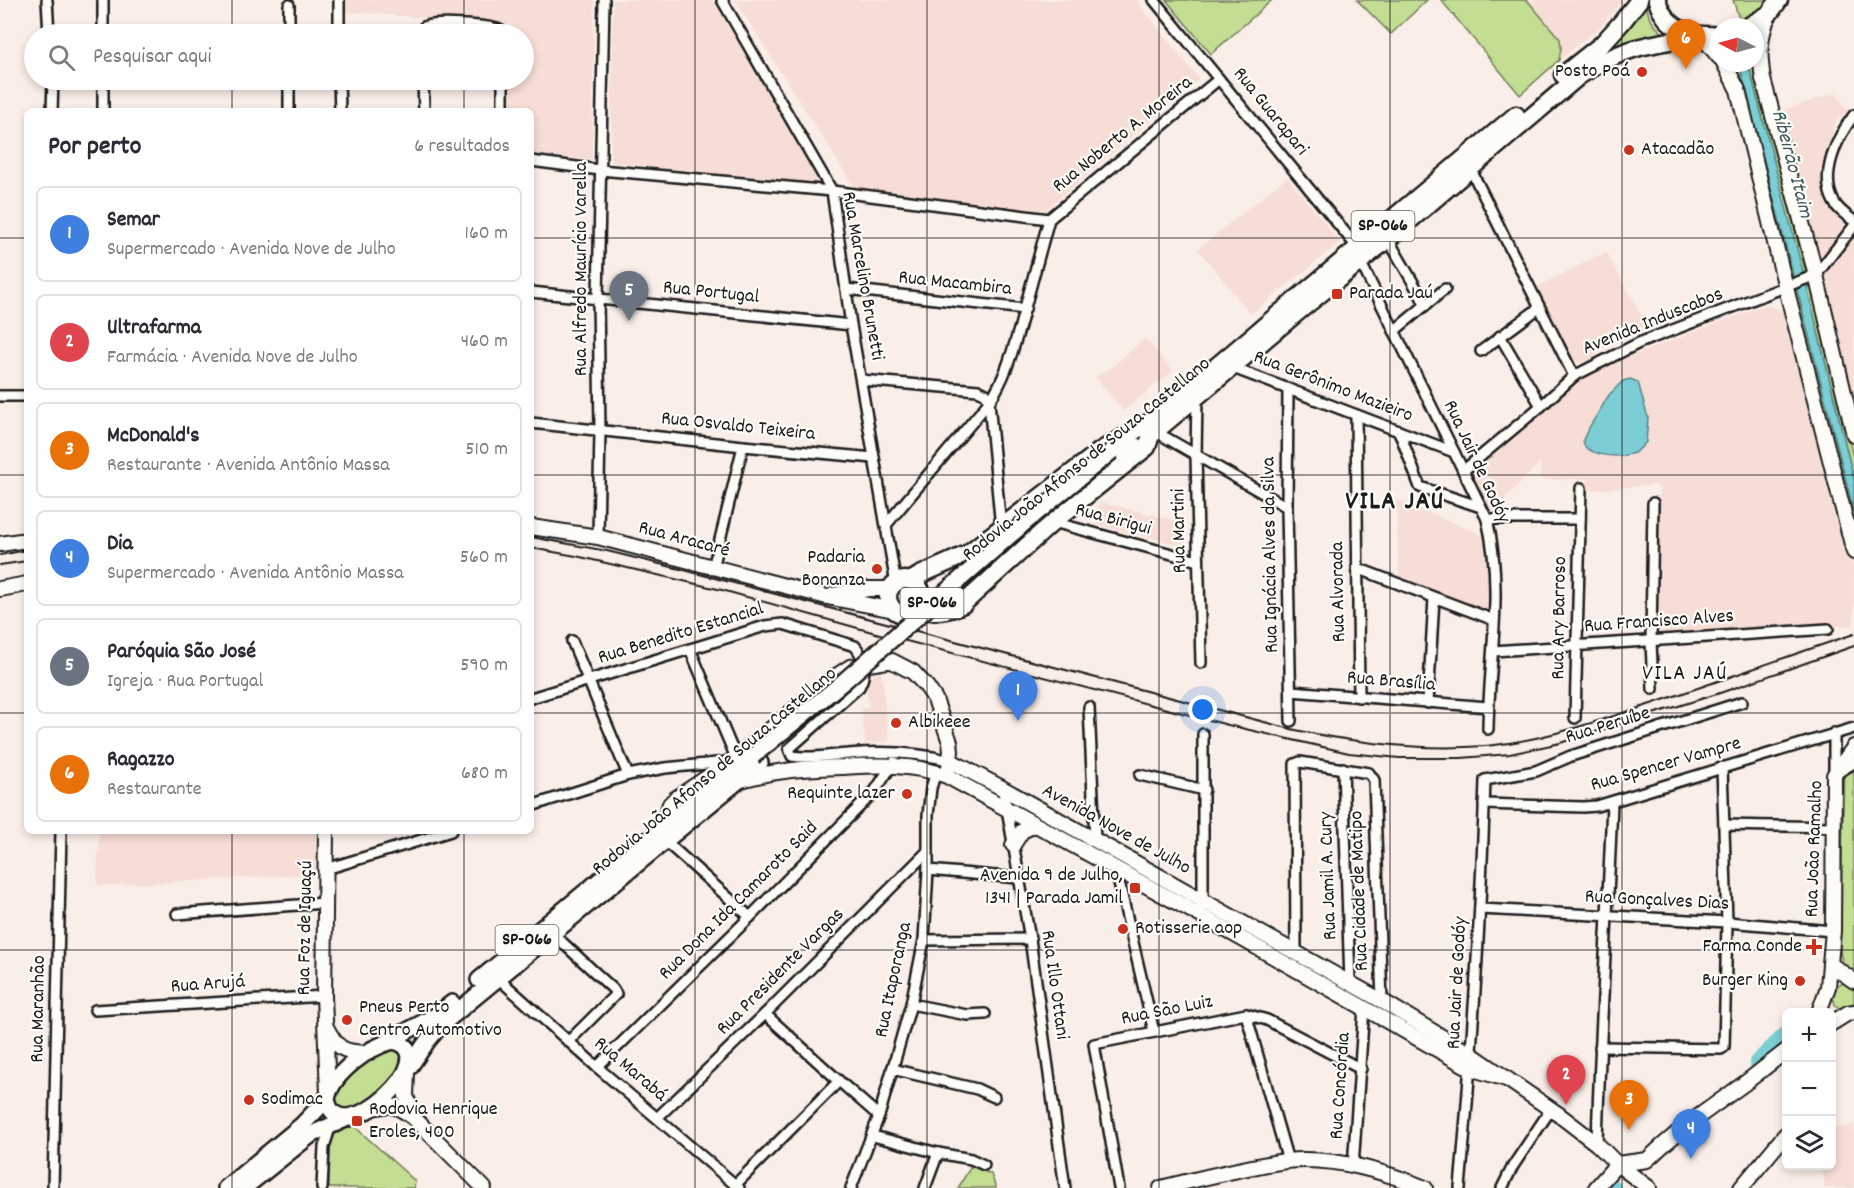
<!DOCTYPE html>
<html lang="pt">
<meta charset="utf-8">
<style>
body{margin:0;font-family:Dekko,sans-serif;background:#f2f2f3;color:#2b2b33}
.controls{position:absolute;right:18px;bottom:18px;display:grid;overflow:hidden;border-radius:9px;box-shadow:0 3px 9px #0003}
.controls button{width:54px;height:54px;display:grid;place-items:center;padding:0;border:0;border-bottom:2px solid #e1e1e2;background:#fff;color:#2b2b33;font:30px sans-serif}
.compass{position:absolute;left:1710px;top:18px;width:54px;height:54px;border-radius:50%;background:#fff;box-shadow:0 3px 9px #0003;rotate:276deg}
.you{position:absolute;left:1203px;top:710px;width:21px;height:21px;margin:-15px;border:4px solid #fff;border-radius:50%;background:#1a73e8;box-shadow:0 0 0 9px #1a73e833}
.badge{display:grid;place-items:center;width:39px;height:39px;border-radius:50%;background:#db2777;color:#fff;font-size:20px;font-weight:700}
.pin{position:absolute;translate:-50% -50px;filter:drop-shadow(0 2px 3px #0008)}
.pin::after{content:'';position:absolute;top:32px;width:21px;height:18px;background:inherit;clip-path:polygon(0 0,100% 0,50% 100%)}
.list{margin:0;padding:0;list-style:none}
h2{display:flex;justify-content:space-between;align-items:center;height:78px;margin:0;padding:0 24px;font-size:26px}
h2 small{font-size:20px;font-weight:400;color:#7c7c81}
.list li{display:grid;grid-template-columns:39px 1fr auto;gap:18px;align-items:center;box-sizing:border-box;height:96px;margin:0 12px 12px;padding:0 12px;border:2px solid #e1e1e2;border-radius:9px}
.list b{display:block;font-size:22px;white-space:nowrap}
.list p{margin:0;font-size:20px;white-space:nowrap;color:#7c7c81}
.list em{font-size:20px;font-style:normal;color:#7c7c81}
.icon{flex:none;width:33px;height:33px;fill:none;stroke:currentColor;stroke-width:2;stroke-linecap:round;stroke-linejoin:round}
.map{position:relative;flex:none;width:1854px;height:1188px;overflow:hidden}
.search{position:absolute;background:#fff;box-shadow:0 3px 9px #0003;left:24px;top:24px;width:510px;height:66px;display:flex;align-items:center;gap:15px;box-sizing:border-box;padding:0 21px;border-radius:33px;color:#7c7c81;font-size:22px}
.panel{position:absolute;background:#fff;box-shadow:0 3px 9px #0003;left:24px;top:108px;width:510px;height:726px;border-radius:9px}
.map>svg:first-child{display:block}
.built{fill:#f6ddd5}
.green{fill:#c3dd93;stroke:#707c58;stroke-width:1.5}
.water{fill:#7ccdd4;stroke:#56868a;stroke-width:1.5}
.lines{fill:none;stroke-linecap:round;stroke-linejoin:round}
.river{stroke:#7ccdd4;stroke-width:14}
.street-casing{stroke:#1c1c1c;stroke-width:14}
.secondary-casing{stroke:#1c1c1c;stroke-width:18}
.primary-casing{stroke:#1c1c1c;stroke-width:20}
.highway-casing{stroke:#1c1c1c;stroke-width:21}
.street{stroke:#fdfcf7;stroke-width:9}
.secondary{stroke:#fdfcf7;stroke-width:14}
.primary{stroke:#fdfcf7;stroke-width:15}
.highway{stroke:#fdfcf7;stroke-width:16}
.rail{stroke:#1c1c1c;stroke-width:2}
.primary-bridge-casing{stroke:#1c1c1c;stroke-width:20;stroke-linecap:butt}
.primary-bridge{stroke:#fdfcf7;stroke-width:15}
.grid{fill:none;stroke:#1c1c1c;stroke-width:1.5;stroke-opacity:0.55}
.poi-dot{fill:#c8321e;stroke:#fdfcf7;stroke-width:2}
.labels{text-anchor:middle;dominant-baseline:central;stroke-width:4.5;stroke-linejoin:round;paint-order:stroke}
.shield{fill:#fdfcf7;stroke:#605f5e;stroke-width:1.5}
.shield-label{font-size:18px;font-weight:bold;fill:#1c1c1c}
.poi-label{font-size:20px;fill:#1c1c1c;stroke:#fdfcf7;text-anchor:start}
.street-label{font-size:20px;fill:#1c1c1c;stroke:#fdfcf7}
.water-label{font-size:21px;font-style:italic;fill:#3e5a5c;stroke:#fdfcf7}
.quarter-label{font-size:22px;letter-spacing:1.5px;fill:#1c1c1c;stroke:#fdfcf7}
.district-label{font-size:26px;font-weight:bold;letter-spacing:1.5px;fill:#1c1c1c;stroke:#fdfcf7}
</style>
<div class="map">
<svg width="1854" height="1188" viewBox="0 0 1854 1188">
<rect width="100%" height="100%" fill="#faeee8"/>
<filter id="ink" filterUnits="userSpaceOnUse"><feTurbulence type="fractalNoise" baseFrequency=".0167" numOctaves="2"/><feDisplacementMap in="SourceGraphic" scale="12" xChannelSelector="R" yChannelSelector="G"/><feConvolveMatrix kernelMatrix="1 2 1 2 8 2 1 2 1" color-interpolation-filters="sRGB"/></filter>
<g filter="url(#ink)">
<g class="built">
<polygon points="346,0 594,0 592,160 531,155 531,111 509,111 510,80 524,80 524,34 511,34 511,24 346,12"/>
<polygon points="613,0 712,0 826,187 611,162"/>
<polygon points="735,0 1136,0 1199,79 1044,211 856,190"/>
<polygon points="1527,0 1623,0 1601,26 1559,60 1561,48 1560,39"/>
<polygon points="1836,93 1849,113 1838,119 1834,128 1828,146 1821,178 1823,192 1828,206 1835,216 1847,227 1827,258 1823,260 1816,254 1778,112"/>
<polygon points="1287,177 1340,242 1251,314 1198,249"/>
<polygon points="1854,235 1854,401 1825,273"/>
<polygon points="1606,252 1648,327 1599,350 1587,365 1575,361 1570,357 1537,287"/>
<polygon points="1765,305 1777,308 1784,313 1789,321 1854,571 1854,625 1659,636 1654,634 1660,489 1655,485 1586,490 1587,479 1541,480 1540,462 1491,513 1488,511 1468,471 1569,388 1581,375"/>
<polygon points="1145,338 1173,371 1123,411 1095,376 1111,368"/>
<polygon points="1396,499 1487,537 1490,581 1489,611 1399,577"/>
<polygon points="1100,502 1184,523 1183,546 1096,524"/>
<polygon points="881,669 889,741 865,744 862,708 869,707 865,683"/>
<polygon points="99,831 316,831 316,874 97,886"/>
<polygon points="1854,1125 1854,1188 1825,1188 1822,1166 1832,1166 1832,1129"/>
</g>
<g class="green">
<polygon points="1166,0 1272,0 1211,54"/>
<polygon points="1357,0 1427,0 1391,34"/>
<polygon points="1441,0 1527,0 1560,39 1561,48 1559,60 1520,95"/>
<path d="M1647,0C1645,18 1657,29 1670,39L1587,65Z"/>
<polygon points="1733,0 1772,0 1766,7 1741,24"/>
<polygon points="1732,63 1739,63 1794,278 1791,280 1740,80"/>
<polygon points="1748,63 1752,63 1806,273 1803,275"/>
<polygon points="1811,286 1854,461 1854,480 1807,287"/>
<polygon points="1797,290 1854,512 1854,534 1793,292"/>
<path d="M1854,756V971C1843,965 1840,960 1840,947L1844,768Z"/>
<polygon points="1847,982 1854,985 1854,1007 1841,1009 1835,1005 1832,993 1839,984"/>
<path d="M396,1048L402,1055C401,1085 372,1100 349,1112L334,1106C337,1079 370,1051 396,1048Z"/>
<polygon points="344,1126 354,1126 415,1181 414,1188 329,1188 330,1137"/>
<polygon points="971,1166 991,1174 996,1188 958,1188"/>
</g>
<g class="water">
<polygon points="1739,63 1748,63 1807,287 1854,480 1854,512"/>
<path d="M1630,379L1638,382L1648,418L1646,442C1642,447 1636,453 1631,454C1617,458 1596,456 1585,447L1583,440L1587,431L1609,395L1623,381Z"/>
</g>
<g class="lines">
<g class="river">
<polyline points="1756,1062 1786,1033"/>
<polyline points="1613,1188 1614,1187"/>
</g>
<defs>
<g id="street">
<polyline points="47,0 49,34"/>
<polyline points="339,0 339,34"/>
<polyline points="722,0 832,191 851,325 896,584"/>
<polyline points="1154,0 1357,247"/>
<polyline points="103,34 103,0"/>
<polyline points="289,34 289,5"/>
<path d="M423,34L424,27C433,22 486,25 497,29C501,30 502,31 505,34"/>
<polyline points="339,80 340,111"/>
<polyline points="423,80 424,111"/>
<polyline points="52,111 53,80"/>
<polyline points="103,111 103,80"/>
<polyline points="289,111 289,80"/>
<polyline points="503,111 503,82"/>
<path d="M1854,115C1837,137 1819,175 1834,202C1838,210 1846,215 1854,221"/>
<polyline points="531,161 600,170 832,191 1049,219"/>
<polyline points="1470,168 1574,376"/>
<polyline points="1049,219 1219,79"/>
<polyline points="1388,239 1426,305"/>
<path d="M1360,261L1487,519C1504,588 1489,659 1488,729"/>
<polyline points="846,289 1025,309"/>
<polyline points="531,292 851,325"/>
<polyline points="1394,331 1445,289"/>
<polyline points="1500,336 1541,406"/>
<polyline points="1481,351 1539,308"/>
<polyline points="1233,368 1454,452"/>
<polyline points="861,380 978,390 986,394 989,402 1001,528"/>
<polyline points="1288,389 1287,507 1291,721"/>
<polyline points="0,396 27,396"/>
<polyline points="1197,398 1196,456 1201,663"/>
<polyline points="1356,415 1359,697"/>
<polyline points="531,423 743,446 874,458"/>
<polyline points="1399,431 1420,487 1481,507"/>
<polyline points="1156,432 1287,507"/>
<polyline points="1463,471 1541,406 1574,376 1639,343 1816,275 1854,226"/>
<polyline points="1653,503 1651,641 1653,689"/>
<polyline points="1487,519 1580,519"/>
<polyline points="1053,522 1198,561"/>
<path d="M886,525L989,402C1005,379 1012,353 1020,326C1030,290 1039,255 1049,219"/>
<polyline points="598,537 600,430 598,299 604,0"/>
<polyline points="713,568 743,446"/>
<polyline points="1357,568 1494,620"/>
<polyline points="572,641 628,775"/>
<polyline points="690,649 736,758"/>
<polyline points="1493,651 1828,629"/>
<polyline points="1291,691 1488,707"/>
<path d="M531,698L765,626L783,624L855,646C865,658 867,673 859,687L789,749L792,756C809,759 830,755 848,754C883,751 917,752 951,761"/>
<polyline points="1428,703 1434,598"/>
<polyline points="1089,707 1095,841"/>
<polyline points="1575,718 1581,488"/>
<polyline points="1834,733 1834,773"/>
<polyline points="1343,768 1350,983"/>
<polyline points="1839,772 1854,763"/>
<polyline points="1140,775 1204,790"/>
<polyline points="1002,788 1007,809 1030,939 1065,1188"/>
<polyline points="1484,804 1583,807 1597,806 1854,728"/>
<polyline points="531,806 628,775 665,768 727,762"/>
<polyline points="1725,825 1834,827"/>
<polyline points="665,841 750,917"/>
<polyline points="326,869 451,831"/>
<polyline points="928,870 1018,878"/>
<polyline points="1116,870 1154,1032"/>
<polyline points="1480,909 1727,922 1833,931"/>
<polyline points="177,914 325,903"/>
<polyline points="1200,915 1203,902 1203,734"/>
<polyline points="552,933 613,989 616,994 569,1041"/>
<polyline points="924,940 1030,939"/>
<polyline points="1296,953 1295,764 1300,762 1369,773 1374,780 1382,1001"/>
<polyline points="498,978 597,1067 739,1188"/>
<polyline points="911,1004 967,1015 985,1014"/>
<polyline points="95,1010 324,996"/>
<polyline points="765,1014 839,1081 879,1116"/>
<polyline points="1246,1014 1288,1161"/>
<polyline points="1600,1047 1721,1049 1724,1047 1727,922 1722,767"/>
<polyline points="597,1067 750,917 875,791 894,762"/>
<polyline points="892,1069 977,1089 994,1097"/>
<polyline points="658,1117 765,1014 928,851"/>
<polyline points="873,1136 938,1153 971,1159 984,1165"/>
<path d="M1597,1144C1600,1030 1608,916 1612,802"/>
<polyline points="1353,1167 1364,1008"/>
<polyline points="735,1185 839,1081"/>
<polyline points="53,1188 61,831"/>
<polyline points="322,1188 324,1147 331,1125"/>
<polyline points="851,1188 879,1116 911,1004 924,940 928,870 928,815 931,788 936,772"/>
<polyline points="925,1188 938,1153"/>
<polyline points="1119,1188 1094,1044 1246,1014 1267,1020 1361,1069"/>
<path d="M1460,1188C1472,1052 1481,916 1485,780L1536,771L1571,756L1742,702"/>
<polyline points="1502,1188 1513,1166 1551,1109"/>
</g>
<g id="secondary">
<path d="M1769,14C1759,39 1759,53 1763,79L1816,275L1854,435"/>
<polyline points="1701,35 1719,57"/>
<polyline points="1724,63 1738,90 1786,288 1854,552"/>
<polyline points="531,527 598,537 827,597 894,610"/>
<polyline points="0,544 27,540"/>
<polyline points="0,589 27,584"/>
<polyline points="833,595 868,589 891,589"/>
<polyline points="951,761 1002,788 1382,1001 1472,1055 1558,1114 1597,1144 1617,1164 1649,1188"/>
<path d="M741,780C775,770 807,768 842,767C878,765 912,763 947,776L1200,915L1470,1068L1506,1079"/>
<polyline points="662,828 670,804 675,799 736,758 830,680 850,667 887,661 892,661 913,672 927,687 935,699 950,742 951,751 949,768"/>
<polyline points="326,831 324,996 328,1093"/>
<polyline points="1013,845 1022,831 1035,825"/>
<polyline points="1830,964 1854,981"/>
<polyline points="1819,1012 1828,987 1830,964 1833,931 1834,775 1854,747"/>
<polyline points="1832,1023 1848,1013 1854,1012"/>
<path d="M326,1027C337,1049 343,1052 366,1053"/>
<polyline points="407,1073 406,1096 413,1116"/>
<path d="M370,1109C390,1103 397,1105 414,1118L484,1188"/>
<path d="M1161,1188C1202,1178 1244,1167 1286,1161C1332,1156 1383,1171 1425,1188"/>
<polyline points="1596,1188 1617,1164 1647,1160 1662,1146 1688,1124 1745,1083 1786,1051"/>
<polyline points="1741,1188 1786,1134"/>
</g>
<g id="primary">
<polyline points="1114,462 1136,446"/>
<polyline points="479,980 692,804 753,756"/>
<path d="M393,1041C452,1053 337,1158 327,1099C332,1073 369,1047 393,1041Z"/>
<polyline points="385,1043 437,1015 452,1003"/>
<polyline points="408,1069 428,1040 441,1025 760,763"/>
<polyline points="226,1188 302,1125 327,1099"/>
<polyline points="244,1188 312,1134 350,1117"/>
</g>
<g id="highway">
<path d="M1657,0C1665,29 1691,37 1719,35"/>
<polyline points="1747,27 1769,14 1779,0"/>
<polyline points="1563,75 1602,44 1622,22 1639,0"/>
<circle cx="905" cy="597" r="17"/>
<polyline points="910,581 920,575 967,554 1100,451 1150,422 1516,115"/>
<path d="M917,610C934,612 947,612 963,604L1053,522L1147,447L1151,435L1299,311L1388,239L1579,76C1600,62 1624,50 1649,45C1665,41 1681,40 1696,35"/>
</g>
</defs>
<use href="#street" class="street-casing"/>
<use href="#secondary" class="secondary-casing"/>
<use href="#primary" class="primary-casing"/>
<use href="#highway" class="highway-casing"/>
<use href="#street" class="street"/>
<use href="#secondary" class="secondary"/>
<use href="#primary" class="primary"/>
<use href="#highway" class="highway"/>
<g class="rail">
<path d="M531,537L607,551L680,569L1291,729C1355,743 1420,751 1485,746C1541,741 1595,722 1648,705C1717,682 1785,657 1854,634"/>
<polyline points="531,548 576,556 722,590 872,632 1228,725 1349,753 1399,758 1461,758 1510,754 1560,743 1720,693 1854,646"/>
<polyline points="0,555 27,550"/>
<polyline points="0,565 27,561"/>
</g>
<defs>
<polyline id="primary-bridge" points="753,756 843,682 1022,525 1112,451"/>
</defs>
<use href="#primary-bridge" class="primary-bridge-casing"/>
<use href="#primary-bridge" class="primary-bridge"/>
</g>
</g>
<path class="grid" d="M232,0V34M464,0V34M695,0V1188M927,0V1188M1159,0V1188M1390,0V1188M1622,0V1188M232,80V111M464,80V111M0,238H27M531,238H1854M0,475H27M531,475H1854M0,713H27M531,713H1854M232,831V1188M464,831V1188M0,950H1854"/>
<g class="poi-dot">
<circle cx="1642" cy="72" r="6"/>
<circle cx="1629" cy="150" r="6"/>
<rect x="1331" y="288" width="12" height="12" rx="3"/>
<circle cx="877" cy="569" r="6"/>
<circle cx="896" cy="723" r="6"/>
<circle cx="907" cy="794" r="6"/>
<rect x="1129" y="882" width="12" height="12" rx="3"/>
<circle cx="1123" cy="929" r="6"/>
<path d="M1811 938h6v6h6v6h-6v6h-6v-6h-6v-6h6z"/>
<circle cx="1800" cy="981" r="6"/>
<circle cx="347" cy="1020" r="6"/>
<circle cx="249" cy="1100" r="6"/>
<rect x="351" y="1115" width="12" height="12" rx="3"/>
</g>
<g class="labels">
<g class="shield">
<rect x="1351.5" y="211" width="63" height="30" rx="4.5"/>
<rect x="900.5" y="588" width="63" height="30" rx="4.5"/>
<rect x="495.5" y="925" width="63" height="30" rx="4.5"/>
</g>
<g class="shield-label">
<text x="1383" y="226">SP-066</text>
<text x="932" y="603">SP-066</text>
<text x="527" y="940">SP-066</text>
</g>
<g class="poi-label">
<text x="1630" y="72" text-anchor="end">Posto Poá</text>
<text x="1641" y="150">Atacadão</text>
<text x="1349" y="294">Parada Jaú</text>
<text x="865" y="558" text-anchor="end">Padaria<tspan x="865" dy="23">Bonanza</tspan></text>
<text x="908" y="723">Albikeee</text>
<text x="895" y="794" text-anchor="end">Requinte lazer</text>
<text x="1123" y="876" text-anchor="end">Avenida 9 de Julho,<tspan x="1123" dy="23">1341 | Parada Jamil</tspan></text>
<text x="1135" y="929">Rotisserie aop</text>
<text x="1802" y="947" text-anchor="end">Farma Conde</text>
<text x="1788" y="981" text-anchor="end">Burger King</text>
<text x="359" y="1008">Pneus Perto<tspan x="359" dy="23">Centro Automotivo</tspan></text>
<text x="261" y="1100">Sodimac</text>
<text x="369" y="1110">Rodovia Henrique<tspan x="369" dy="23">Eroles, 400</tspan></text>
</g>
<g class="street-label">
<text transform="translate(1270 112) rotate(51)">Rua Guarapari</text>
<text transform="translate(1123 135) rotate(-39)">Rua Noberto A. Moreira</text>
<text transform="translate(582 269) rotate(-90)">Rua Alfredo Maurício Varella</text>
<text transform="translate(862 276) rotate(80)">Rua Marcelino Brunetti</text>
<text transform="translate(955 284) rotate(6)">Rua Macambira</text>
<text transform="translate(711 293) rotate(6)">Rua Portugal</text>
<text transform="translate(1653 322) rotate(-22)">Avenida Induscabos</text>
<text transform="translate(1333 387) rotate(21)">Rua Gerônimo Mazieiro</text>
<text transform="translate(738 427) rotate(6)">Rua Osvaldo Teixeira</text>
<text transform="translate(1087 460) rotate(-39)">Rodovia João Afonso de Souza Castellano</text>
<text transform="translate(1476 462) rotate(65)">Rua Jair de Godóy</text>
<text transform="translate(1113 520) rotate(15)">Rua Birigui</text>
<text transform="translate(1180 531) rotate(-91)">Rua Martini</text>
<text transform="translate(684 540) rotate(15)">Rua Aracaré</text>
<text transform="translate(1271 555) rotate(-91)">Rua Ignácia Alves da Silva</text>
<text transform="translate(1339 592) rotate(-91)">Rua Alvorada</text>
<text transform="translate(1560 618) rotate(-89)">Rua Ary Barroso</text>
<text transform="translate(1659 622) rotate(-4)">Rua Francisco Alves</text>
<text transform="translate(681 634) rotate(-17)">Rua Benedito Estancial</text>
<text transform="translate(1391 682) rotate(5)">Rua Brasília</text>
<text transform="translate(1608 726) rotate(-17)">Rua Peruíbe</text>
<text transform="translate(1666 765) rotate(-16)">Rua Spencer Vampre</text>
<text transform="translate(715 772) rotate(-40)">Rodovia João Afonso de Souza Castellano</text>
<text transform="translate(1116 830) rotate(29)">Avenida Nove de Julho</text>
<text transform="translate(1815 849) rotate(-88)">Rua João Ramalho</text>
<text transform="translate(1329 876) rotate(-92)">Rua Jamil A. Cury</text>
<text transform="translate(1360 891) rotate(-92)">Rua Cidade de Matipo</text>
<text transform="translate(739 901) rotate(-45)">Rua Dona Ida Camaroto Said</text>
<text transform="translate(1657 901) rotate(3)">Rua Gonçalves Dias</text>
<text transform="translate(306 928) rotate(-89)">Rua Foz de Iguaçú</text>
<text transform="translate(781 972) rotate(-45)">Rua Presidente Vargas</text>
<text transform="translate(894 980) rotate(-78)">Rua Itaporanga</text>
<text transform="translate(1458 983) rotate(-87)">Rua Jair de Godóy</text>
<text transform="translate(208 985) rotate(-4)">Rua Arujá</text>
<text transform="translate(1054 985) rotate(82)">Rua Illo Ottani</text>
<text transform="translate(39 1009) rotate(-89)">Rua Maranhão</text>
<text transform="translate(1167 1011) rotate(-11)">Rua São Luiz</text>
<text transform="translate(630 1070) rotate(40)">Rua Marabá</text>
<text transform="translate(1341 1086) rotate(-86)">Rua Concórdia</text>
</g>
<g class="water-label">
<text transform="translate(1791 164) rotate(75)">Ribeirão Itaim</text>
</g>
<g class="quarter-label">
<text x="1685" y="674">VILA JAÚ</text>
</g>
<g class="district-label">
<text x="1395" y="502">VILA JAÚ</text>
</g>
</g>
</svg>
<div class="controls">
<button>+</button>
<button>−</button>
<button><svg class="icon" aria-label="layers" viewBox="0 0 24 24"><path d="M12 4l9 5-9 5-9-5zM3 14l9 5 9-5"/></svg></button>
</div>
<svg class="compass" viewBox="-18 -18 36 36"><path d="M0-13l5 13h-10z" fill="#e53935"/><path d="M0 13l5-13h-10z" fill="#7c7c81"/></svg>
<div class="you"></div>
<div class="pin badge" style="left:1018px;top:721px;background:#3f7fe0">1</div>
<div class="pin badge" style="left:1566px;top:1105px;background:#e0444e">2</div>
<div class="pin badge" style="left:1629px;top:1130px;background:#e8710a">3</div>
<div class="pin badge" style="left:1691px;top:1159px;background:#3f7fe0">4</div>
<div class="pin badge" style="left:629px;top:321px;background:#6b7280">5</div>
<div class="pin badge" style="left:1686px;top:69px;background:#e8710a">6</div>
<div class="search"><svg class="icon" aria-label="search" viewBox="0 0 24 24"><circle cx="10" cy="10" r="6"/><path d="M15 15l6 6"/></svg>Pesquisar aqui</div>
<section class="panel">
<h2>Por perto<small>6 resultados</small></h2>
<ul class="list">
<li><span class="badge" style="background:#3f7fe0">1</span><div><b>Semar</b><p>Supermercado · Avenida Nove de Julho</p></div><em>160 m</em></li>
<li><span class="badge" style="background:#e0444e">2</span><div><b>Ultrafarma</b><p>Farmácia · Avenida Nove de Julho</p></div><em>460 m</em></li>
<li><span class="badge" style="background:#e8710a">3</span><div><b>McDonald's</b><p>Restaurante · Avenida Antônio Massa</p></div><em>510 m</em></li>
<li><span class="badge" style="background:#3f7fe0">4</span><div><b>Dia</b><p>Supermercado · Avenida Antônio Massa</p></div><em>560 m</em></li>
<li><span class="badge" style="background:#6b7280">5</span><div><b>Paróquia São José</b><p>Igreja · Rua Portugal</p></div><em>590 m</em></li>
<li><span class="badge" style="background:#e8710a">6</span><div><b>Ragazzo</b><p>Restaurante</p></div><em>680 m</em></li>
</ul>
</section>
</div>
